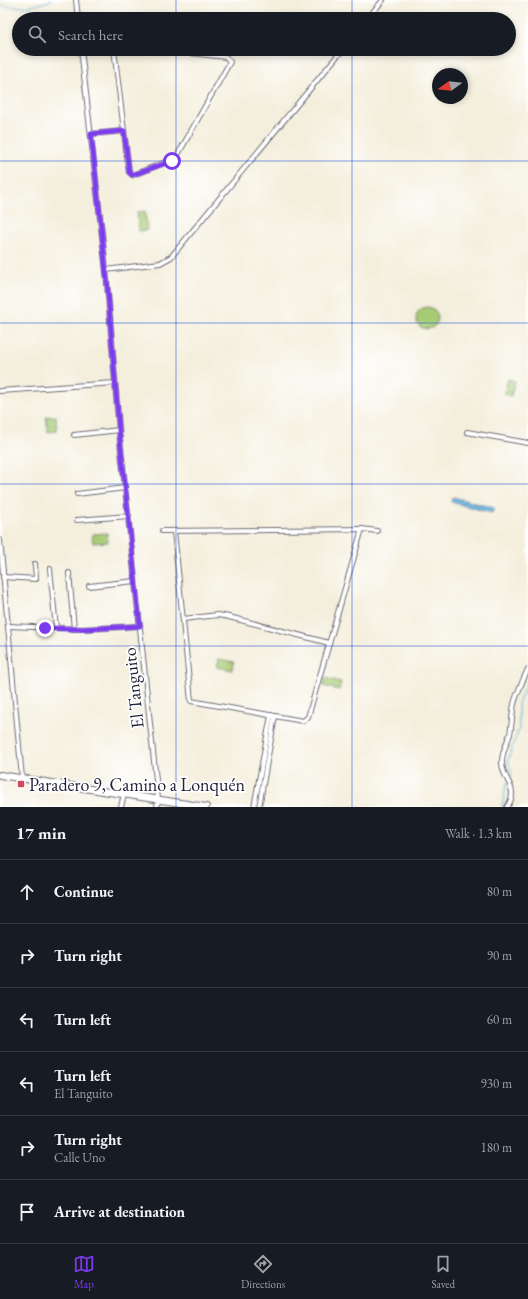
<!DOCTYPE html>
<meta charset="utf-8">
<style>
body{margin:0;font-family:"EB Garamond",serif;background:#242831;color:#f1f3f6}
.compass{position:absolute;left:432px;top:68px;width:36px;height:36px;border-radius:50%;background:#171b24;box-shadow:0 2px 6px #0003;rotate:255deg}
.stop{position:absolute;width:12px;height:12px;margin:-9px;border:3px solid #7c3aed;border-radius:50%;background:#fff}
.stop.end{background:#7c3aed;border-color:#fff;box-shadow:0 1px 4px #0008}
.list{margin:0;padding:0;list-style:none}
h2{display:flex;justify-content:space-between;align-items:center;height:52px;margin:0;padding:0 16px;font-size:17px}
h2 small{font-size:13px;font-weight:400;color:#9ea1a6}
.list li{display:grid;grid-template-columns:26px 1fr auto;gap:12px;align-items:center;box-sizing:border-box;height:64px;padding:0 16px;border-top:1px solid #363941}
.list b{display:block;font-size:15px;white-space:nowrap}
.list p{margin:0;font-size:13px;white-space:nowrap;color:#9ea1a6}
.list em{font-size:13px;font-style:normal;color:#9ea1a6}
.icon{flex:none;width:22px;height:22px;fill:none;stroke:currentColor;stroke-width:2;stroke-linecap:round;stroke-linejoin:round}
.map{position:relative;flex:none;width:528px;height:807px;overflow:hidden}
.search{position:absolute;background:#171b24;box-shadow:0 2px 6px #0003;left:12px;right:12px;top:12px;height:44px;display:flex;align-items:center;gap:10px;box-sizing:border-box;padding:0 14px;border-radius:22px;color:#9ea1a6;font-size:15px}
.sheet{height:436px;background:#171b24}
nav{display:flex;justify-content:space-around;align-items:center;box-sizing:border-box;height:56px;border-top:1px solid #363941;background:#171b24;font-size:11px;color:#9ea1a6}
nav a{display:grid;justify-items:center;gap:2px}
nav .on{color:#7c3aed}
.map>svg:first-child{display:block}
.green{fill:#a7cb75;stroke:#647658}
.water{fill:#62afdb;stroke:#42688b}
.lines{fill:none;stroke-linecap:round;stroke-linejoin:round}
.stream{stroke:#62afdb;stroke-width:1}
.minor-casing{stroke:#6c6a74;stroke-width:6}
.primary-casing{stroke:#6c6a74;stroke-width:8}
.minor{stroke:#fff;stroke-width:4}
.primary{stroke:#fff;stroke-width:6}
.route{stroke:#7c3aed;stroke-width:5}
.grid{fill:none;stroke:#1d4ed8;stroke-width:1;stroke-opacity:0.55}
.poi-dot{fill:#d1495b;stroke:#fff;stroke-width:1.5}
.labels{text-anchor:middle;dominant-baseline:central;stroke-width:3.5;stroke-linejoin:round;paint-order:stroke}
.street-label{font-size:18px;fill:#22223b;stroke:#fff}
.poi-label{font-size:18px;fill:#22223b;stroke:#fff;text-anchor:start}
</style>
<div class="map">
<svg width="528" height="807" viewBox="0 0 528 807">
<rect width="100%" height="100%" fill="#fff"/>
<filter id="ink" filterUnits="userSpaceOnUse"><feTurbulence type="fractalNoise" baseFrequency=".025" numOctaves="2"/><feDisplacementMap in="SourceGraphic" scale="8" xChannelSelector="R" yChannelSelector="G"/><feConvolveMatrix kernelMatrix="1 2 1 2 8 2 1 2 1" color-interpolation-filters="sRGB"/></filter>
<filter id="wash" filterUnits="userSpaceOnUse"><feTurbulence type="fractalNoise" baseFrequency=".012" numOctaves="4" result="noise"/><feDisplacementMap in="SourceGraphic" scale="16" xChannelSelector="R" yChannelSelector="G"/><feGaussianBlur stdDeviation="0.9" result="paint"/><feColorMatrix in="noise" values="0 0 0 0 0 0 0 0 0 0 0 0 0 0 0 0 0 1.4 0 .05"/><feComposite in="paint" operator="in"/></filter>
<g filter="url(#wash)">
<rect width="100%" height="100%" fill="#f4efdd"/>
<g class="green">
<polygon points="145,211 147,230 139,231 137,212"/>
<circle cx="427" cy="318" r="11"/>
<polygon points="508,379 515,381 511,396 504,394"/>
<polygon points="56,416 57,431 48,432 46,417"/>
<polygon points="107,533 108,542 93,543 92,534"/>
<polygon points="219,659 234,662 232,670 217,667"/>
<polygon points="325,678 341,682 339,690 323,686"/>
</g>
<polygon class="water" points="453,497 494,508 492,513 451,502"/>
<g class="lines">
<g class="stream">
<path d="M0,5C20,8 32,8 51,0"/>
<polyline points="509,779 512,774 508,760 519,728 518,704 528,680"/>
<path d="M501,807C505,799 504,790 507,783"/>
</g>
</g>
</g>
<g filter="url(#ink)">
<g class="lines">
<defs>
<g id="minor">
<polyline points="76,0 78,19"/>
<polyline points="367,19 383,0"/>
<polyline points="81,49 106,270 119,430 158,799 157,807"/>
<polyline points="114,49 129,172 133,175 176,158 230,62 226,57 154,49"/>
<polyline points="91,134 124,131"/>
<polyline points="106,270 160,263 171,257 343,49"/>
<polyline points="0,391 115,383"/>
<polyline points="467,432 528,443"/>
<polyline points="74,435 119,430"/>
<polyline points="77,494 125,488"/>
<polyline points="77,520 129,516"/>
<polyline points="162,531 362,529 377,531"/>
<polyline points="174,531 191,701 303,721 308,717 362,529"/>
<polyline points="0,540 22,778"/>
<polyline points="50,569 56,628"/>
<polyline points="69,573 74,629"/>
<polyline points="3,577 36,579 35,564"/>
<polyline points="89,586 135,581"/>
<polyline points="183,619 218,615 229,617 329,643"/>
<polyline points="8,626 82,629 140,626"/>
<polyline points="121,807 124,794"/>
<polyline points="254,807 271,715"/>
<polyline points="259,807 275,716"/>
<path d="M507,807C521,787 501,780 502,761C502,752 507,743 510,734C512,724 512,714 514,704C517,692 523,681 528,669"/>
</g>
<polyline id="primary" points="0,775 206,807"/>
</defs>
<use href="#minor" class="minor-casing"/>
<use href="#primary" class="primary-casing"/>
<use href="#minor" class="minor"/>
<use href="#primary" class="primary"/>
</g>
</g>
<g class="lines" filter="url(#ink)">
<polyline class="route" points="45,628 82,629 140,626 119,430 107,281 91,134 124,131 129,172 132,175 172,161"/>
</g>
<path class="grid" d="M176,0V19M352,0V19M176,49V807M352,49V807M0,161H528M0,323H528M0,484H528M0,646H528"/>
<rect class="poi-dot" x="17" y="780" width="8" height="8" rx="2"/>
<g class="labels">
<g class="street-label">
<text transform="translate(133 688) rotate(-96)">El Tanguito</text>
</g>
<g class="poi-label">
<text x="29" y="784">Paradero 9, Camino a Lonquén</text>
</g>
</g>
</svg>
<svg class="compass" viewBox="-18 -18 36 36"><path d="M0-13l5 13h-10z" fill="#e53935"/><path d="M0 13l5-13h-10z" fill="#9ea1a6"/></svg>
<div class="stop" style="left:172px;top:161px"></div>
<div class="stop end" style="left:45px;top:628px"></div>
<div class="search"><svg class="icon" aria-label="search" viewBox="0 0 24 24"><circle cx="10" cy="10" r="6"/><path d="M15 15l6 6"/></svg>Search here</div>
</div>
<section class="sheet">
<h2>17 min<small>Walk · 1.3 km</small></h2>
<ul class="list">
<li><svg class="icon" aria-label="ahead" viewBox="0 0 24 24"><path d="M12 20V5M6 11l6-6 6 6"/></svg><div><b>Continue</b></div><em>80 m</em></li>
<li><svg class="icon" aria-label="right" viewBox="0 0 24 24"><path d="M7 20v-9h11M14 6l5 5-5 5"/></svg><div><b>Turn right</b></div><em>90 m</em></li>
<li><svg class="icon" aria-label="left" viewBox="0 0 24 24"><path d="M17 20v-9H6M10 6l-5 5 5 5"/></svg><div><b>Turn left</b></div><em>60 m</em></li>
<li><svg class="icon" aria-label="left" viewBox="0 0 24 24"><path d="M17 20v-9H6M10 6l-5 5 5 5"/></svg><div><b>Turn left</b><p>El Tanguito</p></div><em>930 m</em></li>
<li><svg class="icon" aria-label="right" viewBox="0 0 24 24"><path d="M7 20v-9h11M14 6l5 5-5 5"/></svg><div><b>Turn right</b><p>Calle Uno</p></div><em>180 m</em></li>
<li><svg class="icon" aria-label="arrive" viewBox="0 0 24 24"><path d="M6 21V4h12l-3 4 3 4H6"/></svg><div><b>Arrive at destination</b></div></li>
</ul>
</section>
<nav>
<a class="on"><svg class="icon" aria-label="map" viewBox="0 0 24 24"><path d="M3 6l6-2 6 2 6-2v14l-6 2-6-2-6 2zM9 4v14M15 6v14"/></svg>Map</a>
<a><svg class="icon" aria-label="directions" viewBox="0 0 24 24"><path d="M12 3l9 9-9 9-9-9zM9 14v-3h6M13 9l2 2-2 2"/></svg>Directions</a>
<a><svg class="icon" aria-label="saved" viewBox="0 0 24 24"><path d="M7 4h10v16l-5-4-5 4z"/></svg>Saved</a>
</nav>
